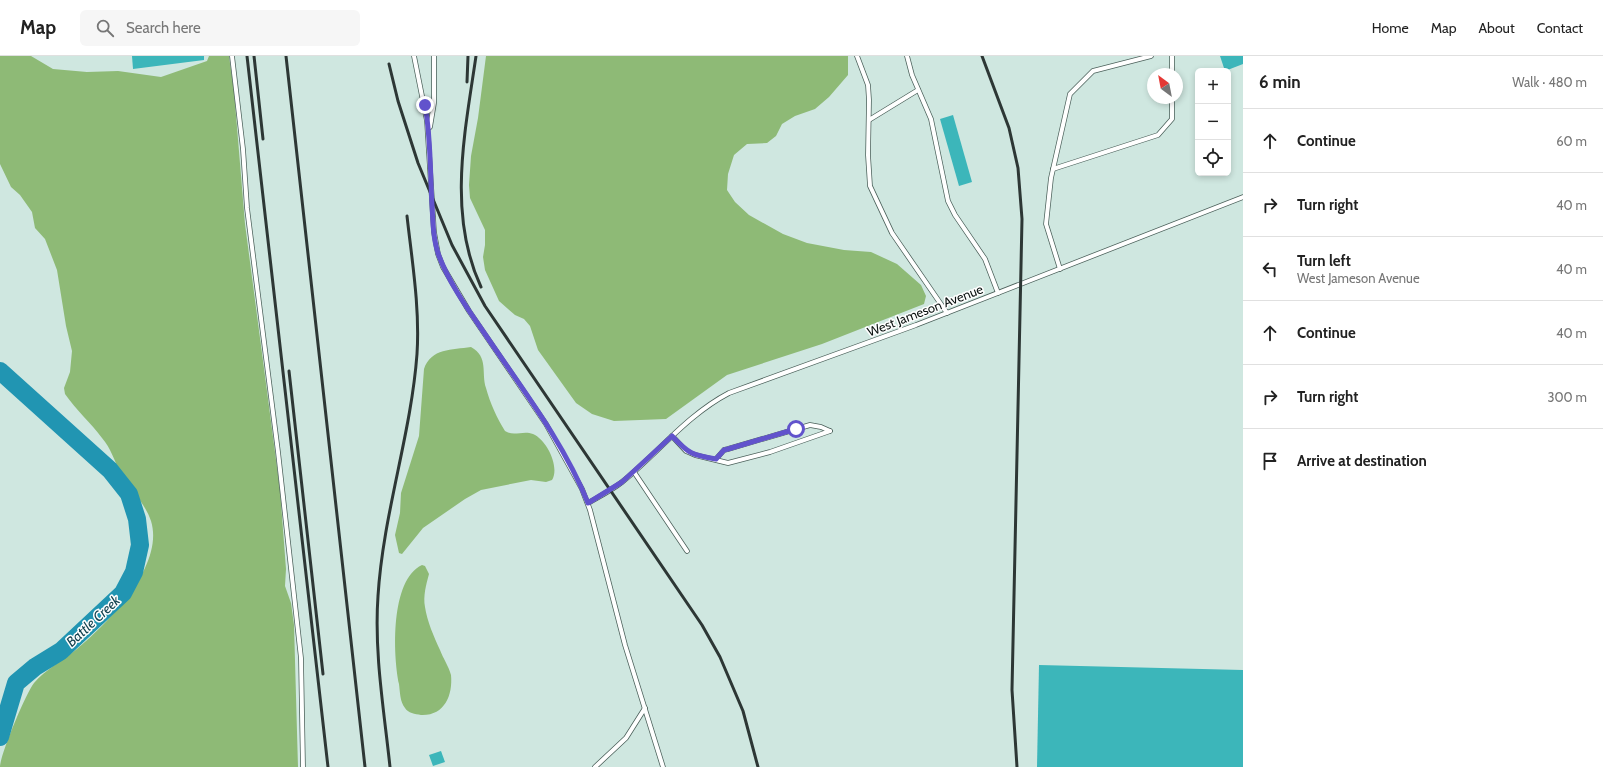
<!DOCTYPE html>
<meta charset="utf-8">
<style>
body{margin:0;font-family:Cabin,sans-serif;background:#f6f6f6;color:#222}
.controls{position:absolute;right:12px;top:12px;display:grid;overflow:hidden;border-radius:6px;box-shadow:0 2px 6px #0003}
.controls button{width:36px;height:36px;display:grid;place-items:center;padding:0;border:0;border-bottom:1px solid #e0e0e0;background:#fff;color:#222;font:20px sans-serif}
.compass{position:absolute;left:1147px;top:12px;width:36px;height:36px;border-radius:50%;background:#fff;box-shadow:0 2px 6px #0003;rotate:328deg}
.stop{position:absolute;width:12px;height:12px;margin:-9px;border:3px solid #6153cc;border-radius:50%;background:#fff}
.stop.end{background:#6153cc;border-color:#fff;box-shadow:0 1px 4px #0008}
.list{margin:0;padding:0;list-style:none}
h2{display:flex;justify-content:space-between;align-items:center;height:52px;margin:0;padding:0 16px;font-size:17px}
h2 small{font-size:13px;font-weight:400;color:#767676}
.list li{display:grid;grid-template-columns:26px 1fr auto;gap:12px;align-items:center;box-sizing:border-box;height:64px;padding:0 16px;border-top:1px solid #e0e0e0}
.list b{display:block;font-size:15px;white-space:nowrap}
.list p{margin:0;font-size:13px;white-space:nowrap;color:#767676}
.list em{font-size:13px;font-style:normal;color:#767676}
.icon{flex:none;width:22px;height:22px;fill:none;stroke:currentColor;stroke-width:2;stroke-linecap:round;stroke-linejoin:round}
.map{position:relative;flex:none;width:1243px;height:711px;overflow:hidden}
header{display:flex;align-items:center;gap:24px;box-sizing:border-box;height:56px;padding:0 20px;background:#fff;border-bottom:1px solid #e0e0e0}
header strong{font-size:19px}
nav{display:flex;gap:22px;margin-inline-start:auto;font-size:14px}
.search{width:280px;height:36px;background:#f6f6f6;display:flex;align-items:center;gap:10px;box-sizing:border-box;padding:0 14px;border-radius:6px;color:#767676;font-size:15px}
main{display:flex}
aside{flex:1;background:#fff}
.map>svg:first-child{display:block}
.forest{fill:#8eba76}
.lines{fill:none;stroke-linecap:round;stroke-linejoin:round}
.river{stroke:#2195b2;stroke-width:18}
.building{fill:#3cb6ba}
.lane-casing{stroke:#4b605a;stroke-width:5.5}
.lane{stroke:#fff;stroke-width:4}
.rail{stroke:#2d3735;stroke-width:3}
.route{stroke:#6153cc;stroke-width:5}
.labels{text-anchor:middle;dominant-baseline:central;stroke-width:3;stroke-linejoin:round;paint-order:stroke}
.street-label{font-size:13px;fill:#0b1311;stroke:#fff}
.water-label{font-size:14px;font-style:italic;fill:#144350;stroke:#fff}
</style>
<header>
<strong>Map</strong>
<div class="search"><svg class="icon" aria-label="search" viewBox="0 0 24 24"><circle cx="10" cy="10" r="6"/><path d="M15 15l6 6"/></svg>Search here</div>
<nav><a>Home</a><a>Map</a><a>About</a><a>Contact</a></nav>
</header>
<main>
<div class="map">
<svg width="1243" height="711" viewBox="0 0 1243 711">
<rect width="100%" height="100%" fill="#cfe7e0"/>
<g class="forest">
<path d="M0,0H31L53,13L87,16L118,15L161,21L207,5L209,0H229L234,35L245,168L280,434L286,513L285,530L291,547L294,569L298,711H0C0,699 26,637 34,627C45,614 63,604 77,593C107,568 165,510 151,465C145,447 130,433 121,417C114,405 111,392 102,382C91,367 76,354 65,338L64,332L70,316L72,295L66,270L57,214L45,183L35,172L32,156L20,139L11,131L0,108Z"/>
<polygon points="486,0 848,0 848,19 829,41 815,53 795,60 782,68 776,80 767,87 747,88 734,99 728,118 727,134 735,146 749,159 783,178 807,187 844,194 871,196 897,208 921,229 926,240 924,248 822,288 727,319 666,363 614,365 592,358 576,347 538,294 530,270 524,263 515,259 499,245 485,214 483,201 485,189 485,174 470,142 469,129 471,100 478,62"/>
<path d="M471,291C489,301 481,317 486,332C490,347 497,362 505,375C514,381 523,374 533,378C547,384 560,411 552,424L546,426L531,424L481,434L465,443L423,472L402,498L399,497L395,479L400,457L401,437L419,380L424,313C431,292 452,294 471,291Z"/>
<path d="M422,509L425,510L429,518C426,529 423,540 425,551C427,565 434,581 440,594C443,602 449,611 451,619C453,640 444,660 421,659C415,658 408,657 405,652C400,646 400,636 399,628C393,599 390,524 422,509Z"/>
</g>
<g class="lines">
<polyline class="river" points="0,315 110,414 129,438 137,463 140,489 134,516 123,537 61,595 35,611 16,627 0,681"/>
</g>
<g class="building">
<polygon points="132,0 204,0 204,4 133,13"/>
<polygon points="1220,0 1243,0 1243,8 1225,15"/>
<polygon points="953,59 972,126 959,130 940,63"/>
<polygon points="1039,609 1243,614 1243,711 1037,711"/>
<polygon points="441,695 445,706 433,710 429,699"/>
</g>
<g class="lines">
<defs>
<g id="lane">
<polyline points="232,0 243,93 247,152 278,396 301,602 303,711"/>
<polyline points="414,0 427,65 434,176 438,198 443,211 469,255 546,368 582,433 590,454 625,589 663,711"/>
<polyline points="857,0 868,29 869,44 868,99 870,130 892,177 947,257"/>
<polyline points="907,0 912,19 931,63 948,145 955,159 985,203 998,237"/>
<polyline points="1172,18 1172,0"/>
<polyline points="869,64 918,34"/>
<polyline points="430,71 434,47 434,0"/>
<polyline points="1053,113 1158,79 1172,63 1172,42"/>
<polyline points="1060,213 1046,168 1051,122 1070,38 1093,15 1151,0"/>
<polyline points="672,380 686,395 695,399 728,407 770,396 830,375"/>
<polyline points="716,403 724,394 728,393 810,369 821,371 830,375"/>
<polyline points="634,416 687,495"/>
<path d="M588,447C600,440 612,434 622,426C658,397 687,359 729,337L916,269L1243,141"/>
<polyline points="595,711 626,682 645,652"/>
</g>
</defs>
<use href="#lane" class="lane-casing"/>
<use href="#lane" class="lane"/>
<g class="rail">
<polyline points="247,0 328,711"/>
<polyline points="254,0 263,83"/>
<polyline points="286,0 365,711"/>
<path d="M476,0C465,76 447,158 481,231"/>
<polyline points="982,0 1009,72 1018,112 1022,163 1012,634 1017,711"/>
<polyline points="389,8 398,45 418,107 452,189 485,250 702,569 720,601 743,655 758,711"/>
<polyline points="467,26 468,0"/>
<polyline points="289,315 323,618"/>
<path d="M390,711C384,654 374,597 378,540C383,458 411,379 417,298C420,252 412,205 407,160"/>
</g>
</g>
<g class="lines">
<path class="route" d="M425,49C431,82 430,116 432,149C433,166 433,184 439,200C450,229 470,256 487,281C523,334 564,387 588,447L622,426L672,380C689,398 692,399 716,403L724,394L728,393L796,373"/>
</g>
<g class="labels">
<g class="street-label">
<text transform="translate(925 254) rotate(-21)">West Jameson Avenue</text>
</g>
<g class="water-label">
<text transform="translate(93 565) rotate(-43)">Battle Creek</text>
</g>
</g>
</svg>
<div class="controls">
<button>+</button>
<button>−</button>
<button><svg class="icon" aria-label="locate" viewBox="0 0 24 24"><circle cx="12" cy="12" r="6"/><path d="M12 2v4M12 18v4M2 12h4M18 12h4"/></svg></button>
</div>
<svg class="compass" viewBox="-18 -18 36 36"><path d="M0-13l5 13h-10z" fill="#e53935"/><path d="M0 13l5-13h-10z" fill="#767676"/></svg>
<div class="stop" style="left:796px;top:373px"></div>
<div class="stop end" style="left:425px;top:49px"></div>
</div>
<aside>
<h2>6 min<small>Walk · 480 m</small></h2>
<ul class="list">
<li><svg class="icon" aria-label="ahead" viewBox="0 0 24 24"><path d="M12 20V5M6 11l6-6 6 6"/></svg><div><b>Continue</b></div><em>60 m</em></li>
<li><svg class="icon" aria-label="right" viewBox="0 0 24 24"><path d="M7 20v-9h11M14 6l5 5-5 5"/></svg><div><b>Turn right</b></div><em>40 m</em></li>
<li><svg class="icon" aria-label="left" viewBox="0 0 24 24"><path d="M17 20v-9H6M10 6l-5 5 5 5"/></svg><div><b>Turn left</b><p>West Jameson Avenue</p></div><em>40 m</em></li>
<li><svg class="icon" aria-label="ahead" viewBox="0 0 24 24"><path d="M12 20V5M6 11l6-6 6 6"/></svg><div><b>Continue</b></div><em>40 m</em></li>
<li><svg class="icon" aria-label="right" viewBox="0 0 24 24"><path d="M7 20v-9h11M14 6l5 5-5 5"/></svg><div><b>Turn right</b></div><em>300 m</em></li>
<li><svg class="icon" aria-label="arrive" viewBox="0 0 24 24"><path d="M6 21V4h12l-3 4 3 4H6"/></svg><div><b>Arrive at destination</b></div></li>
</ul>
</aside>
</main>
